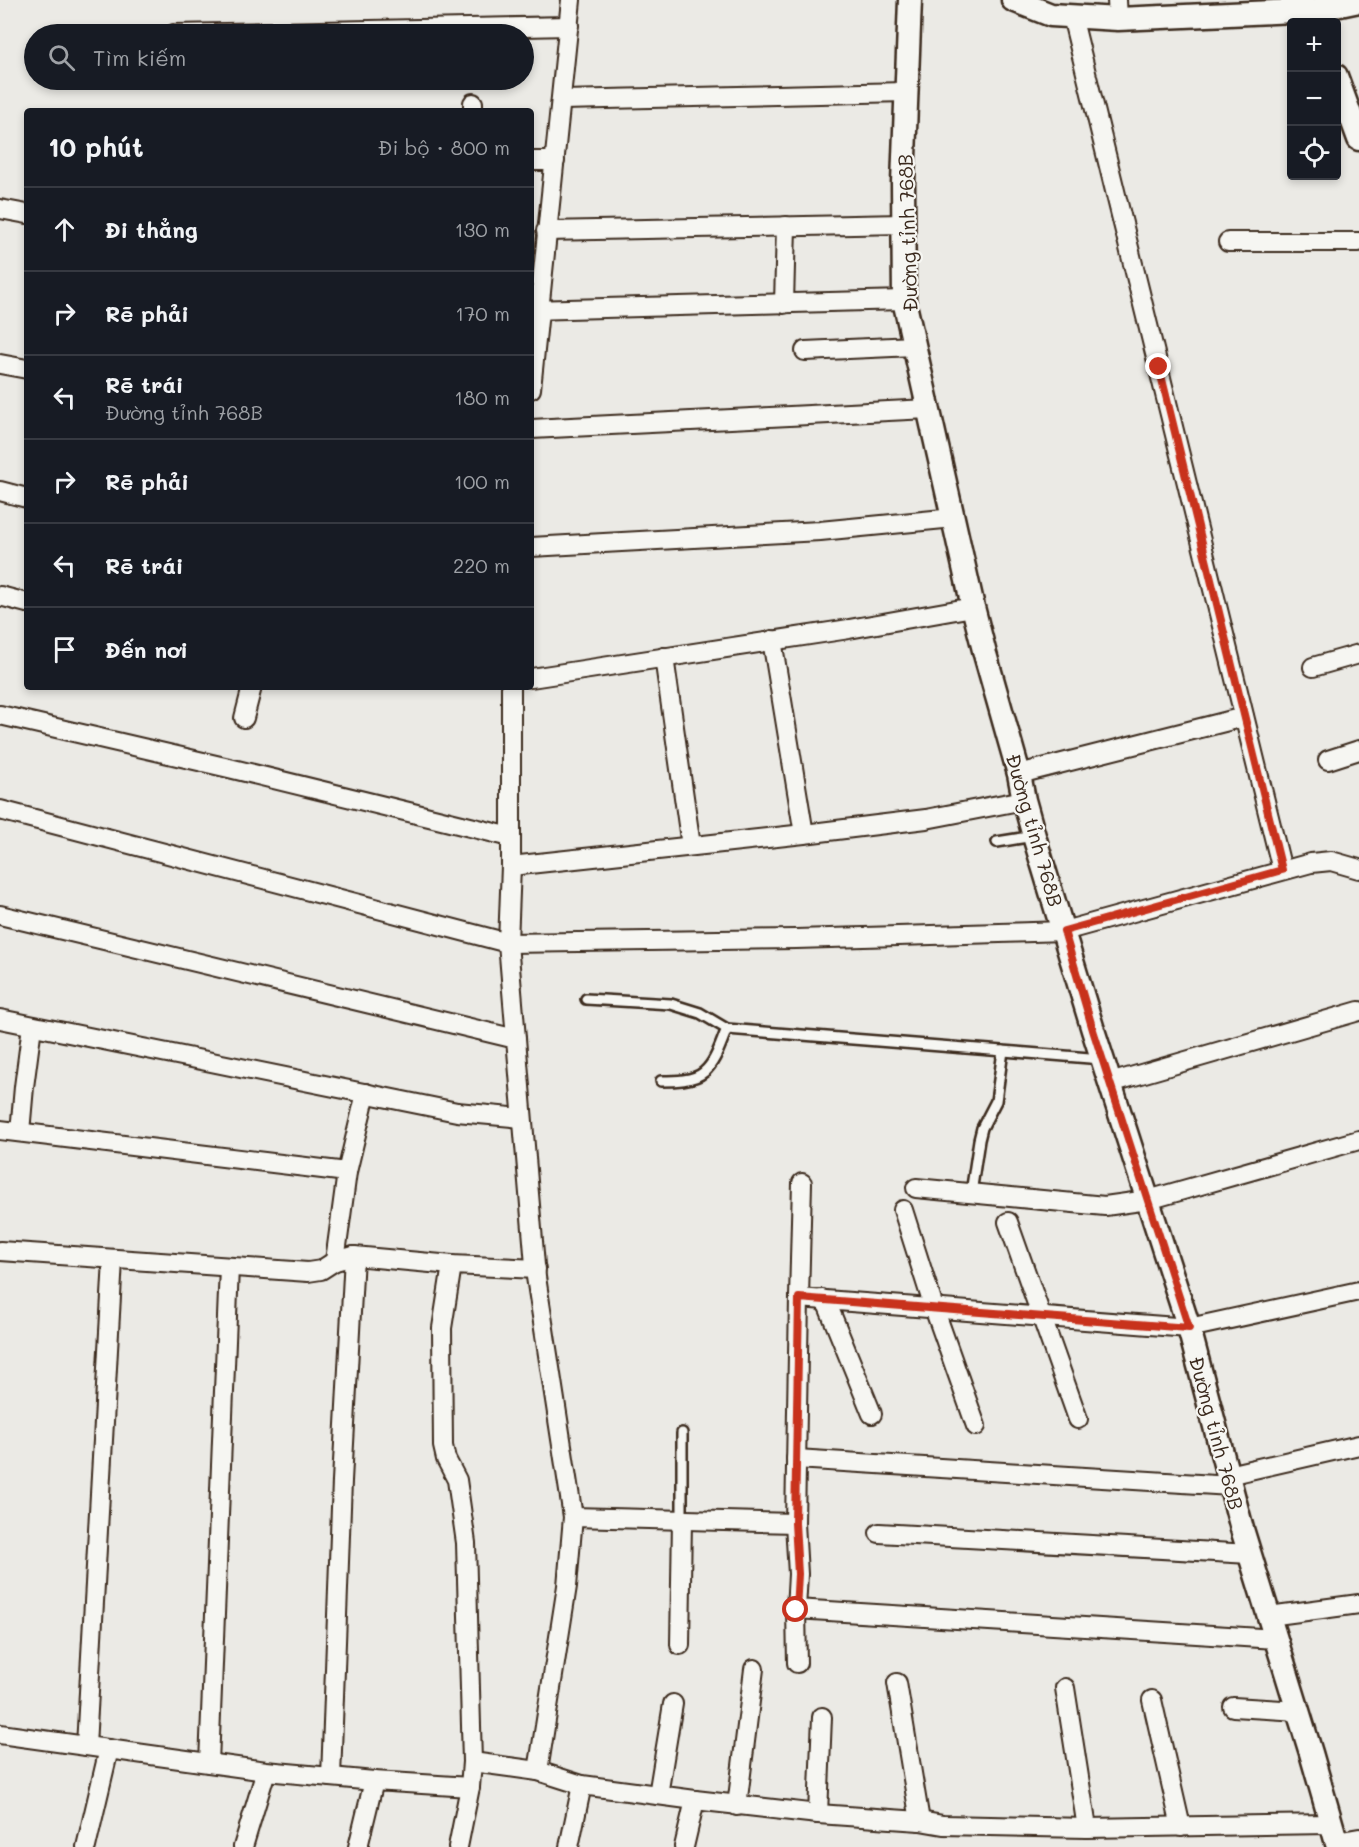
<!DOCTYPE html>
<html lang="vi">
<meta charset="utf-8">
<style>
body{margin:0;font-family:Mali,sans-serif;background:#20242c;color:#f1f3f6}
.controls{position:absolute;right:18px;top:18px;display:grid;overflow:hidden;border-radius:6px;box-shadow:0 3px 9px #0003}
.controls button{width:54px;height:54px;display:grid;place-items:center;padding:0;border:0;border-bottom:2px solid #363941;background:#171b24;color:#f1f3f6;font:30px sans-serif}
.stop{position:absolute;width:18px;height:18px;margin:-14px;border:4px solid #c8321e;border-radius:50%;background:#fff}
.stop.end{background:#c8321e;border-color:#fff;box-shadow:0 2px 6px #0008}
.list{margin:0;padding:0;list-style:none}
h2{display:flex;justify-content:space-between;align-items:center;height:78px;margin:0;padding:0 24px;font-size:26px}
h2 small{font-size:20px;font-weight:400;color:#9ea1a6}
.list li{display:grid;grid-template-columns:39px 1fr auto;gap:18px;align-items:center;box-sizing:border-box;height:84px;padding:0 24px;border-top:2px solid #363941}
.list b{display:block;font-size:22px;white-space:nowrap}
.list p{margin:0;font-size:20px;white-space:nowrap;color:#9ea1a6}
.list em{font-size:20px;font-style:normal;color:#9ea1a6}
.icon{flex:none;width:33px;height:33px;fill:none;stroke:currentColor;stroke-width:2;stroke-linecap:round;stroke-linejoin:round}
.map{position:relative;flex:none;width:1359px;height:1847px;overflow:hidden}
.search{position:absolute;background:#171b24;box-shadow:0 3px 9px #0003;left:24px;top:24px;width:510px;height:66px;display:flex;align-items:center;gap:15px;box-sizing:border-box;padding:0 21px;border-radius:33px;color:#9ea1a6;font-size:22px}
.panel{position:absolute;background:#171b24;box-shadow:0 3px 9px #0003;left:24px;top:108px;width:510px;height:582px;border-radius:6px}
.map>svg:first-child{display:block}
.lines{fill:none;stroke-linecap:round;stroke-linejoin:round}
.service-casing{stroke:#3b2a1e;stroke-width:14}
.minor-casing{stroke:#3b2a1e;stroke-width:22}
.tertiary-casing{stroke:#3b2a1e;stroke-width:27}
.service{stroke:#f6f6f2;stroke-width:9}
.minor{stroke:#f6f6f2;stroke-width:18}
.tertiary{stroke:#f6f6f2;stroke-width:22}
.route{stroke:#c8321e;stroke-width:8}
.labels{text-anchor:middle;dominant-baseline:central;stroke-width:4.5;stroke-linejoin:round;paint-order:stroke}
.street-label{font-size:20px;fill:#3b2a1e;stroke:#f6f6f2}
</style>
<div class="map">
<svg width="1359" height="1847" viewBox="0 0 1359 1847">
<rect width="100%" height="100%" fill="#ebeae5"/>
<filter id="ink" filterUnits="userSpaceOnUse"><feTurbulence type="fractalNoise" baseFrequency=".0167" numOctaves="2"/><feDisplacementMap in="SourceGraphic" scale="12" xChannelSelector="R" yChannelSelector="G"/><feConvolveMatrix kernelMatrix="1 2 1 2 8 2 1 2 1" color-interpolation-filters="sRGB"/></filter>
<g filter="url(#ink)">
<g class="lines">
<defs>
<g id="service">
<polyline points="997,842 1034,836"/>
<polyline points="586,999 671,1004 700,1013 727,1029 1102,1059"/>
<path d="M661,1081C674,1081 694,1081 704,1072C716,1062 721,1042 727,1029"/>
<polyline points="971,1193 979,1140 982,1128 996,1101 1003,1051"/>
<polyline points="682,1520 682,1433"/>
</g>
<g id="minor">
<polyline points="1117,0 1118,19"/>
<polyline points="1072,16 1282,870"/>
<polyline points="174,34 569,26"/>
<polyline points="562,100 906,92"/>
<polyline points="473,111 473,103"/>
<polyline points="531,161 555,161"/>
<polyline points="0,209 27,214"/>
<polyline points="546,231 903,224"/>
<polyline points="1228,242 1359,242"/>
<polyline points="784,304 786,226"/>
<polyline points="531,310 904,300"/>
<polyline points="805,351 914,346"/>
<polyline points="0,364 27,369"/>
<polyline points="531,389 571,0"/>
<polyline points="531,429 928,409"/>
<polyline points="0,491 27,498"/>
<polyline points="531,547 820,531 954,518"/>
<polyline points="0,596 27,603"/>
<polyline points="772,640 804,834"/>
<polyline points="664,657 691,846"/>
<polyline points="1313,667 1359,654"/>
<polyline points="531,678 849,629 973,607"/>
<polyline points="511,687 511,866 508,943 536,1277 573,1517 567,1586 538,1771"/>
<polyline points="0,715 229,768 511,837"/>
<polyline points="244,718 252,687"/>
<polyline points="1328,760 1359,750"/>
<polyline points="1019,774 1244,717"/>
<polyline points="0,810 508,943 796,939 1064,931 1311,863 1331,861 1359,869"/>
<polyline points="511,866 804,834 926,819 1024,800"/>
<polyline points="0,915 516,1039"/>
<polyline points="0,1019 457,1112 522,1118"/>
<polyline points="1110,1083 1359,1011"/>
<polyline points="0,1130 347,1172"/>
<polyline points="20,1132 24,1087 32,1026"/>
<polyline points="916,1188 1105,1206 1148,1200 1359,1140"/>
<polyline points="903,1210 934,1308 976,1426"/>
<polyline points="1008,1222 1078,1419"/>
<polyline points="0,1251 308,1272 321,1270 335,1261 354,1256 452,1265 536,1269"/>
<polyline points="335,1261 347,1172 366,1093"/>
<polyline points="452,1265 442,1328 443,1446 446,1459 457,1480 466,1543 472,1762 470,1787 458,1847"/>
<polyline points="799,1298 802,1183"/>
<polyline points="822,1299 828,1306 872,1414"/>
<polyline points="796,1459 1231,1486"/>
<polyline points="1228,1475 1359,1445"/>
<polyline points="573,1517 795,1523"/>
<polyline points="879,1533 1250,1554"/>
<polyline points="796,1609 797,1663"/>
<polyline points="1269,1616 1359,1604"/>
<polyline points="1276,1639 796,1609 798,1574 795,1523 799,1298 1189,1328 1359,1291"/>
<polyline points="680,1645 682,1520"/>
<polyline points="897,1683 920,1821"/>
<polyline points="1065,1688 1087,1828"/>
<polyline points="1152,1700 1181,1827"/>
<polyline points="1233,1707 1298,1711"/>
<polyline points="0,1734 266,1771 374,1781"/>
<polyline points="86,1746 113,1260"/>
<polyline points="472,1762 538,1771 582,1785 695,1800 818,1814 920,1821 943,1825 1087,1828 1331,1824"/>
<polyline points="209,1763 229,1267"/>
<polyline points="331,1777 342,1481 354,1256"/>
<polyline points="658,1795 673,1704"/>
<polyline points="737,1806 754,1669"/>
<polyline points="818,1814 822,1717"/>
<polyline points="1336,1842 1359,1838"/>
<polyline points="86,1847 109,1749"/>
<polyline points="243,1847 266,1771"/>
<polyline points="358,1847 374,1781 470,1787"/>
<polyline points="569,1847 582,1785"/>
<polyline points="684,1847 695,1800"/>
</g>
<g id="tertiary">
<polyline points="910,0 903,183 904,300 973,607 985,654 1019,774 1024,800 1034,836 1093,1030 1189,1328 1242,1529 1311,1753 1338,1847"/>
<polyline points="1013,0 1051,15 1118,19 1316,10 1359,1"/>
<polyline points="1336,76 1359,139"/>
</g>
</defs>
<use href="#service" class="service-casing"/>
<use href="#minor" class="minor-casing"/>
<use href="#tertiary" class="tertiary-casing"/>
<use href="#service" class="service"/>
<use href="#minor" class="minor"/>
<use href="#tertiary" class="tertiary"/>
</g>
</g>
<g class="lines" filter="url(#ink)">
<polyline class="route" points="796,1610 798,1574 795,1523 799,1298 1189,1328 1093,1030 1064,931 1282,870 1159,367"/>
</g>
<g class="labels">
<g class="street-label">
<text transform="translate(907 233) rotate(-92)">Đường tỉnh 768B</text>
<text transform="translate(1035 830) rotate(74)">Đường tỉnh 768B</text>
<text transform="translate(1217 1433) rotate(75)">Đường tỉnh 768B</text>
</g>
</g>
</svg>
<div class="controls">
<button>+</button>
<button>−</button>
<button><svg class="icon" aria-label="locate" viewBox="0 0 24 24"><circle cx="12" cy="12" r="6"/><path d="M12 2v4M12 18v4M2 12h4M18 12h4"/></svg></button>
</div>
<div class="stop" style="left:796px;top:1610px"></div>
<div class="stop end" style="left:1159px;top:367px"></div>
<div class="search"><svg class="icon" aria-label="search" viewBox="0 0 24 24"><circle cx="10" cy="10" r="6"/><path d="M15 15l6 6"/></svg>Tìm kiếm</div>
<section class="panel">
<h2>10 phút<small>Đi bộ · 800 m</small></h2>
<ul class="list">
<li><svg class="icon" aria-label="ahead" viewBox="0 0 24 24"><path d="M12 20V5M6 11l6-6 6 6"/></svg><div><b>Đi thẳng</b></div><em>130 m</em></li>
<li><svg class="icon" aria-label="right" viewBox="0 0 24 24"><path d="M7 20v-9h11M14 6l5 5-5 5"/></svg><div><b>Rẽ phải</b></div><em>170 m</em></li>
<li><svg class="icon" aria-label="left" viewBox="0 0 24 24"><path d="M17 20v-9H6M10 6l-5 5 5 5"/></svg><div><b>Rẽ trái</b><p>Đường tỉnh 768B</p></div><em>180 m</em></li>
<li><svg class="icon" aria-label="right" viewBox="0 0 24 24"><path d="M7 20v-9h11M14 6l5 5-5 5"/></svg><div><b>Rẽ phải</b></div><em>100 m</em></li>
<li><svg class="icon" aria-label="left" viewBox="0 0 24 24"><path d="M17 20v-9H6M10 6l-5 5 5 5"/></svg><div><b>Rẽ trái</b></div><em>220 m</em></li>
<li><svg class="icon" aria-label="arrive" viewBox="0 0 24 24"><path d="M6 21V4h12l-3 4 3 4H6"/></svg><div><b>Đến nơi</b></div></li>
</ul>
</section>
</div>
